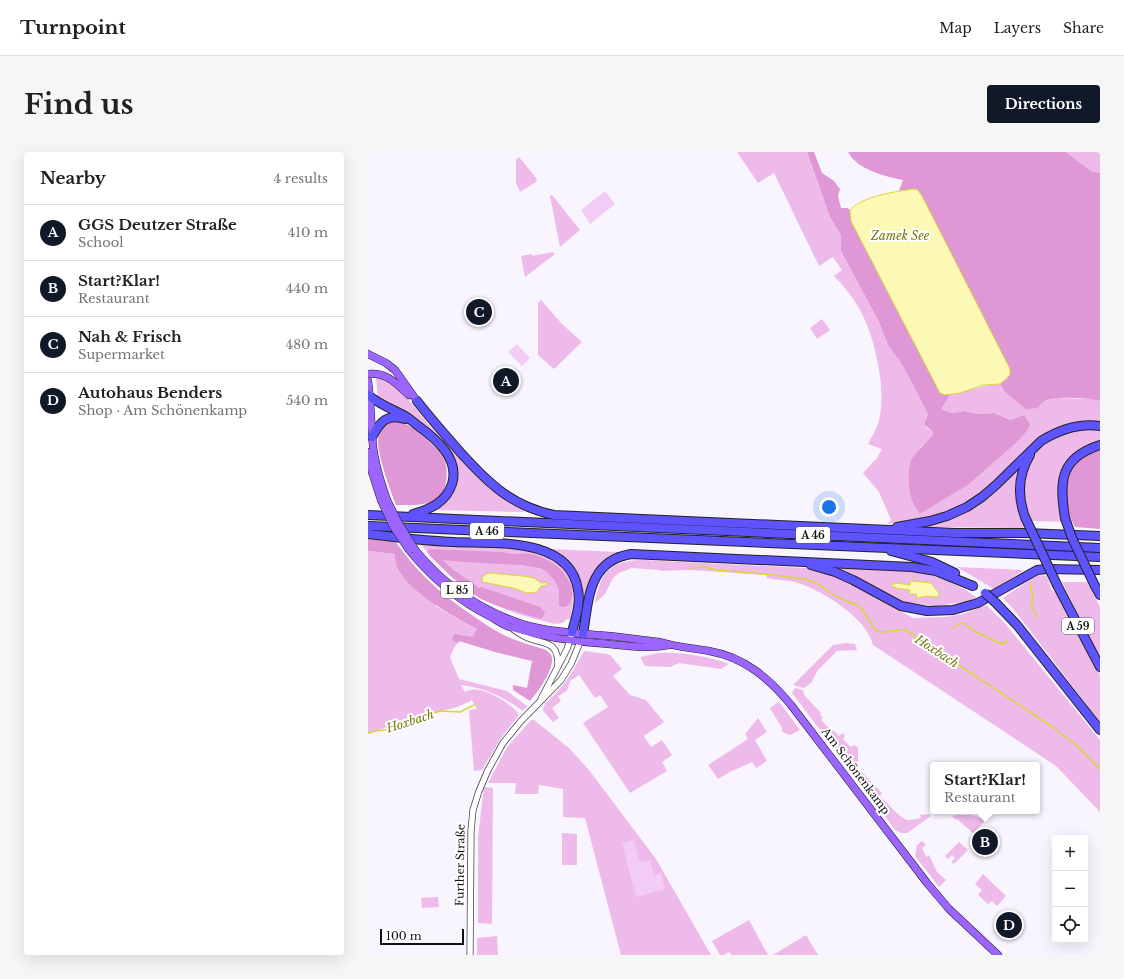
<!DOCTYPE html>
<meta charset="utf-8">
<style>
body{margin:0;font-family:"Libre Baskerville",serif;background:#f6f6f6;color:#202124}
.controls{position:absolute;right:12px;bottom:12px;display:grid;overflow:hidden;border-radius:4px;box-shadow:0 4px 16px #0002}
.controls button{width:36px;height:36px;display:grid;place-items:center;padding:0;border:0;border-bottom:1px solid #e0e0e0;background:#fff;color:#202124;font:20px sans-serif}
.scale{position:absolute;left:12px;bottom:10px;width:84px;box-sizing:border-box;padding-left:4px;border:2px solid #111;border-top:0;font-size:11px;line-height:14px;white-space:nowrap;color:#111;-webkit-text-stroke:3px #fff;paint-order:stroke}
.you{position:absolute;left:461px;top:355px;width:14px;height:14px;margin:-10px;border:3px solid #fff;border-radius:50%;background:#1a73e8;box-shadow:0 0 0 6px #1a73e833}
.badge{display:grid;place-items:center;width:26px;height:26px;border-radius:50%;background:#111827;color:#fff;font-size:13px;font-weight:700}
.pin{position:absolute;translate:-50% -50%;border:2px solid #fff;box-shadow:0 1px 4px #0006}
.popup{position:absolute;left:562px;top:610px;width:110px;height:52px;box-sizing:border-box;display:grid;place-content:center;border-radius:4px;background:#fff;filter:drop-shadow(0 1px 3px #0005);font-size:13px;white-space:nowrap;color:#757577}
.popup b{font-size:15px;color:#202124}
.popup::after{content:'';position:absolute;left:50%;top:100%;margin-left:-8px;border:8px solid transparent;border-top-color:#fff}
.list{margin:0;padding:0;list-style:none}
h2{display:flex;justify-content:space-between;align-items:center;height:52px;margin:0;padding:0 16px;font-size:17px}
h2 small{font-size:13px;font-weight:400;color:#757577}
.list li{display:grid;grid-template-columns:26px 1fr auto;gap:12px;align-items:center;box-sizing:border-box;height:56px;padding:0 16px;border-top:1px solid #e0e0e0}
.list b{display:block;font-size:15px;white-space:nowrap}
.list p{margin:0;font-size:13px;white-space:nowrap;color:#757577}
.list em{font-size:13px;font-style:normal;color:#757577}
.icon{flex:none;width:22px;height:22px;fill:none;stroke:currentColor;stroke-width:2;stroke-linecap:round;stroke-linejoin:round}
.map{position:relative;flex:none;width:732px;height:803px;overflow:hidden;border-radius:4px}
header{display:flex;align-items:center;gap:24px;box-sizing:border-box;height:56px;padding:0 20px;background:#fff;border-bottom:1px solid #e0e0e0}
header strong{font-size:19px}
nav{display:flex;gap:22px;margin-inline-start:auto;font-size:14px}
.intro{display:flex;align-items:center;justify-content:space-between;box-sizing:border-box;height:96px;padding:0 24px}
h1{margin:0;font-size:28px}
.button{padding:10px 18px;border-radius:4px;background:#111827;color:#fff;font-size:14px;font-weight:700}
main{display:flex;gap:24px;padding:0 24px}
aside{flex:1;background:#fff;border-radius:4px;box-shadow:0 4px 16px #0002}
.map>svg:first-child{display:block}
.green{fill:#eebaea}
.forest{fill:#e097d5}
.pitch{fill:#f2ccf4}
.water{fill:#fbf9b5;stroke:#d8d835}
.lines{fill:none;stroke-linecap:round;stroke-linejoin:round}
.stream{stroke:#d8d835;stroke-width:1.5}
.minor-casing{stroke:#444;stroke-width:7}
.major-casing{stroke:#222;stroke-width:8}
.highway-casing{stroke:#222;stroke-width:10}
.minor{stroke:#fff;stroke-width:5.5}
.major{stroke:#9c65ff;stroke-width:7}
.highway{stroke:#5d53ff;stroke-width:8}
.major-bridge-casing{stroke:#222;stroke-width:8;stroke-linecap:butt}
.highway-bridge-casing{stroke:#222;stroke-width:10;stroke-linecap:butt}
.major-bridge{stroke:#9c65ff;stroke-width:7}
.highway-bridge{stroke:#5d53ff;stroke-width:8}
.labels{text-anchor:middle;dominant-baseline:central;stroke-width:4;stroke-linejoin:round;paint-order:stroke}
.shield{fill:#fff;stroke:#585858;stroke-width:1}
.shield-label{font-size:10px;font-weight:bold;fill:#111}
.street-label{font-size:11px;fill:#111;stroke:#fff}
.water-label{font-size:12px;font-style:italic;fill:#74780e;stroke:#fff}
</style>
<header>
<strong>Turnpoint</strong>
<nav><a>Map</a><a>Layers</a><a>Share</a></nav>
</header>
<div class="intro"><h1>Find us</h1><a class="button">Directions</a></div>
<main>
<aside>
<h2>Nearby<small>4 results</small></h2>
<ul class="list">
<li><span class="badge">A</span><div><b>GGS Deutzer Straße</b><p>School</p></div><em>410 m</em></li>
<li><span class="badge">B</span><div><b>Start?Klar!</b><p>Restaurant</p></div><em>440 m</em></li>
<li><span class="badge">C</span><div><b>Nah &amp; Frisch</b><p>Supermarket</p></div><em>480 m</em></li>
<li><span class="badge">D</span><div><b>Autohaus Benders</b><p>Shop · Am Schönenkamp</p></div><em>540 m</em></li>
</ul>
</aside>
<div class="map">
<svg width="732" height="803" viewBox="0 0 732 803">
<rect width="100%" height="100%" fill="#f9f5ff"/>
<g class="green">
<path d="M369,0H439L462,65L473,83V99L511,170L520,193L535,214L560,262L557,270L559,276L564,279L565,282L561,288L552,296V362L600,333L648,291L659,279L656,263L642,268L626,261L611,262L596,259L585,261L575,258L574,256L583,241C600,240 615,232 632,232L637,240L674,250L689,246L725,247L732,249V297L699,353L704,370L665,369L654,376L555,375L552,368L519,372L523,368L511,340L495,321L509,306L514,297L500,292C503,286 507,279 510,272C520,241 507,184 491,156C484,144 475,133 466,124L474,118L465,105L451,114L406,21L390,31Z"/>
<polygon points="698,0 732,0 732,21 723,19"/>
<polygon points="151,5 169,27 168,30 152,40 148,31 148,8"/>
<polygon points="184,43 212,78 192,95 182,44"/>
<polygon points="185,100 187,102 157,125 153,104 164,102 164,104"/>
<polygon points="173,148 194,172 214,190 186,217 170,203 170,151"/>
<polygon points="454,167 462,178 449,187 442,176"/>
<polygon points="8,225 22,230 38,244 60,272 81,295 133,344 156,358 156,360 65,358 80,345 84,305 10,247"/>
<path d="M52,391C73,393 95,394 116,395C147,397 195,395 204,434C207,445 204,456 202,467H199C192,476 181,470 171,468C118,454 86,434 52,391Z"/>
<path d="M183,397L250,400V401L235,410L214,469H212C217,432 216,419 183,399Z"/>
<path d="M0,399L27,402V407L69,455L109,477L104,485C88,490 89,490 82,505L91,527L139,539L159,554L155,559C136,545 117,536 93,533L97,540C110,530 144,551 151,563L133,586L114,618L106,619L101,558L109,557L103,547V549L89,555L39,568L0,582Z"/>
<path d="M274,408L438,416L450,419L479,429L545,466L578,465L595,462L618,453L635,469L732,588V660L689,615L670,602L505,493C499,466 455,439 430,431C420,428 409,428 399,426L398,423L322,418L293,419L292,418L264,416L251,421L245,426L237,442L227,451C233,420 241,409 274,408Z"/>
<polygon points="589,415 656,418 626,437"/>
<path d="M465,416C517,418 565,412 609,446L597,450L567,454L532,450L491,427Z"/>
<polygon points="669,423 679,424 683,437 692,445 732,522 732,570 646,458 635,446"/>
<polygon points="694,430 719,430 732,455 732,506"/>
<polygon points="477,491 487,492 489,498 469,499 450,518 443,531 436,536 425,533 465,493"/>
<path d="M216,499L239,502L242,503L254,517L245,524L262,543L278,548L296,570L276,584L283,595L294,588L304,603L294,610L299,619L262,641L215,571L240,555L232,543L227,546L211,523L202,529L199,539L190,544L193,549L184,556L191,566L185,570L175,559C175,551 183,547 188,541C200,529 208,514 216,499Z"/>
<path d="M290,501C315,500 338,504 361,512L353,517L311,511L302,515L277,514L272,505Z"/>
<path d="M427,536L435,538L436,542L437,544L453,561L452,563L455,566L453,568L461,576H463L471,584L475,581L477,584L475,587L483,595L486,593L490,595V616L514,641L512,644C518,649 532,667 540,668C544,668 549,667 553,666L552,663L561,662L563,664L539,681H534L528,679L424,541Z"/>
<polygon points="409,551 412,551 432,578 422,583 414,580 414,576 402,556"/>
<polygon points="390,566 399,580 387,588 399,609 388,616 384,610 362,620 350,627 340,613 380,587 377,582"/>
<polygon points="163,568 166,568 202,597 221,618 288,707 343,803 253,803 217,666 195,665 195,637 171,633 170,642 147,642 148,631 120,631 139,595"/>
<polygon points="116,635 125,636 124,772 110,771 110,685"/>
<polygon points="590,663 604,663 618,668 605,681 589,667 588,668 584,664"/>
<polygon points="194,681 209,682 209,713 194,713"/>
<polygon points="554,689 558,693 554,696 558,705 561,703 569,720 578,728 571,735 547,704 549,693"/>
<polygon points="591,690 600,698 586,712 583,710 587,706 584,703 580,707 577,704"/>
<polygon points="615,722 638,744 629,754 624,749 620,752 610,743 614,738 607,732"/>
<polygon points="70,745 71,755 54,756 53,746"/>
<polygon points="381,768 400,803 363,803 361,800 356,803 352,803 344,789"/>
<polygon points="438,783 450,803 405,803"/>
<polygon points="129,784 130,803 109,803 109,786"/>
</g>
<g class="forest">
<path d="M439,0H446L454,21L466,29L472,37L470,44L473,56H479L482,58L483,69L571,239L577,243L583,241L574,256L575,258L585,261L596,259L611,262L626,261L642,268L656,263L662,273L659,279L648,291L600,333L552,362C549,357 546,353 544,348C540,337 539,317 544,307C550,297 559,291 565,282L564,279L557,273V270L560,262L535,214L520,193L511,170L473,99V83L462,65Z"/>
<path d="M480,0H698L723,19L732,21V249C720,246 684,243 674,251C672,252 671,254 670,256L658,257L637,240L632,232L640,226L642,217L553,42L547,37L531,39L535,28C516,24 490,18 480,0Z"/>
<path d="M25,270C38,269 47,277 57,286C72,300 82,307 78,330C77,333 77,336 76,339C70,355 42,353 28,353C23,340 4,291 12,279C15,275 20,271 25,270Z"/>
<path d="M732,297V377L707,375C694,352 692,314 720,301C724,299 728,298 732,297Z"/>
<path d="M0,387L27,389C50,421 71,441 104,463C113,469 122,476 132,481C146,489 163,493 178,498C180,500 182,501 183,503C189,514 169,541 162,549L145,538V533L159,536L164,509L127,500L91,489L89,491L84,488L86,482L104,485L109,477C86,464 24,433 27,402L0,399Z"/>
<path d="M61,397C85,398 108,399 131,400C136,400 141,402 146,402C155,402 162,401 170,404C177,407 186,411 191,416C196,421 201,428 203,434C206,443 203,459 191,454V437L187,429L179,420L172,416L154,413L96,410L75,408L83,416L111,436L113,435L172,455L177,460L176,463L173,467C154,461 127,455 110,445C92,434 78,419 63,405L59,400Z"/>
</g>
<g class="pitch">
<polygon points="237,39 247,52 222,72 213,58"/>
<polygon points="149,192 162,206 154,214 140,200"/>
<polygon points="266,688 272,710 282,708 286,723 293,721 297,737 268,745 254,691"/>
</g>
<g class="water">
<path d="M546,37L550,38L555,46L642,217V223L632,232L615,233L592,241L577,243L572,241L483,69L482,59C490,45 530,39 546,37Z"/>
<polygon points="120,421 155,424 166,426 173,431 179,430 179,433 173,434 169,440 159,441 145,436 115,430 114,425"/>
<polygon points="543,429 563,431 571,441 570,445 559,444 549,446 548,442 542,442 542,438 527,436 527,435 524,434 524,432 528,432 528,431 542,433"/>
</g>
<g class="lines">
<g class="stream">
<path d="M322,416L336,415L349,418L405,423L437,427L450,432L469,445L489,453L494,457L507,478C520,484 526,475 538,478L686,576L708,593L732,617"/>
<polyline points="665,432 662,434 665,445 663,453 668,462 667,466"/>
<polyline points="586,476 593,471 598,472 606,479 634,492 639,489"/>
<polyline points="572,500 576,494"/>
<polyline points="0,581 8,579 25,577 55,564 73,559 92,560 106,553"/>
</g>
<defs>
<g id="minor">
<path d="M146,478C151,481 155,484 160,486C179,493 190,489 190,514"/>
<polyline points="173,547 199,497 203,485"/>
<polyline points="102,803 103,679 105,658 111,639 120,618 135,591 153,569 193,528 203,512 212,490"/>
</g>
<g id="major">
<polyline points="0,202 18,211 27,218 49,249"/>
<path d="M0,222C18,220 28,231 41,243"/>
<path d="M0,229C3,251 3,273 5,294C7,313 13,331 19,348"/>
<polyline points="0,300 4,320 13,348"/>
<path d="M41,398C64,426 91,449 123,465C129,468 135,473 142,475C174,485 207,490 240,492C260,494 281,497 301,493"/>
<path d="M48,399C76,433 112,458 154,472C178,479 204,481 229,483C250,484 271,488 292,490C308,495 325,496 341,499C376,505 401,526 423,553L559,731L581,757L630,803"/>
</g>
<g id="highway">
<path d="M0,243C11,252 24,257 37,264C41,266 45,270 49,273C67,286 92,306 84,332C78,350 63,357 45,362"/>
<path d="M49,249C63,267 78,284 93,301C121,332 144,354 186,363L587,381H657L732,384"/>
<path d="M4,285C12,270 19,261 37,267"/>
<polyline points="0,363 732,396"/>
<path d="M657,365C649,343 650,323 662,303"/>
<path d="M697,366C691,329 692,306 732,293"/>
<polyline points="0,374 732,405"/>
<path d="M529,375L562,369L579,364L599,355L614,345L628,333L673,289C691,278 711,271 732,274"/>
<path d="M0,382C28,385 57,389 85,390C125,392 202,384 210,438C213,452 207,468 204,480"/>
<polyline points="523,399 564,410 587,421"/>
<polyline points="443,413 467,420 485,428 533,454 559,459 585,458 610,451 669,418 679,417 732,418"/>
<polyline points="689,433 732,515"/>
<polyline points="727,434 732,443"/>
<polyline points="627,450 649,473 732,578"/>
<path d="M215,482C221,447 220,409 263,402L544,415L568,419L605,434"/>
</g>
</defs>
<use href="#minor" class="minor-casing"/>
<use href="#major" class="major-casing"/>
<use href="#highway" class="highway-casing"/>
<use href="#minor" class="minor"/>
<use href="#major" class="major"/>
<use href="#highway" class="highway"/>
<defs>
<g id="major-bridge">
<polyline points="13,348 25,374 41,398"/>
<polyline points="19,348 30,370 48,399"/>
</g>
<g id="highway-bridge">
<polyline points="657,365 689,433"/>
<polyline points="697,366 704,386 727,434"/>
<polyline points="617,441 627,450"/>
</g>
</defs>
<use href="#major-bridge" class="major-bridge-casing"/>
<use href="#highway-bridge" class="highway-bridge-casing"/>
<use href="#major-bridge" class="major-bridge"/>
<use href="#highway-bridge" class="highway-bridge"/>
</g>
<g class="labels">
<g class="shield">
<rect x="102" y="371" width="34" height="16" rx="3"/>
<rect x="428" y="375" width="34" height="16" rx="3"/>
<rect x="73" y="430" width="32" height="16" rx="3"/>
<rect x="694" y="466" width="32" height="16" rx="3"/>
</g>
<g class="shield-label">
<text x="119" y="379">A 46</text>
<text x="445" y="383">A 46</text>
<text x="89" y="438">L 85</text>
<text x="710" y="474">A 59</text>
</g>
<g class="street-label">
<text transform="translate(488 619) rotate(53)">Am Schönenkamp</text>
<text transform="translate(92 713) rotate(-89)">Further Straße</text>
</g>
<g class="water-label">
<text x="532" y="83">Zamek See</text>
<text transform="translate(569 499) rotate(33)">Hoxbach</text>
<text transform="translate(42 569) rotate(-18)">Hoxbach</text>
</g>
</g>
</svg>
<div class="controls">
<button>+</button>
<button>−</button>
<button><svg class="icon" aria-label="locate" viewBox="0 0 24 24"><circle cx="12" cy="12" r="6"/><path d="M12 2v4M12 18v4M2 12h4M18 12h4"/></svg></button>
</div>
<div class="scale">100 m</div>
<div class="you"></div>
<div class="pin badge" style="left:138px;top:229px">A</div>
<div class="pin badge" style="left:617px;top:690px">B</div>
<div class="popup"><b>Start?Klar!</b>Restaurant</div>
<div class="pin badge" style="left:111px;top:160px">C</div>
<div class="pin badge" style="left:641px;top:773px">D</div>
</div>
</main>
